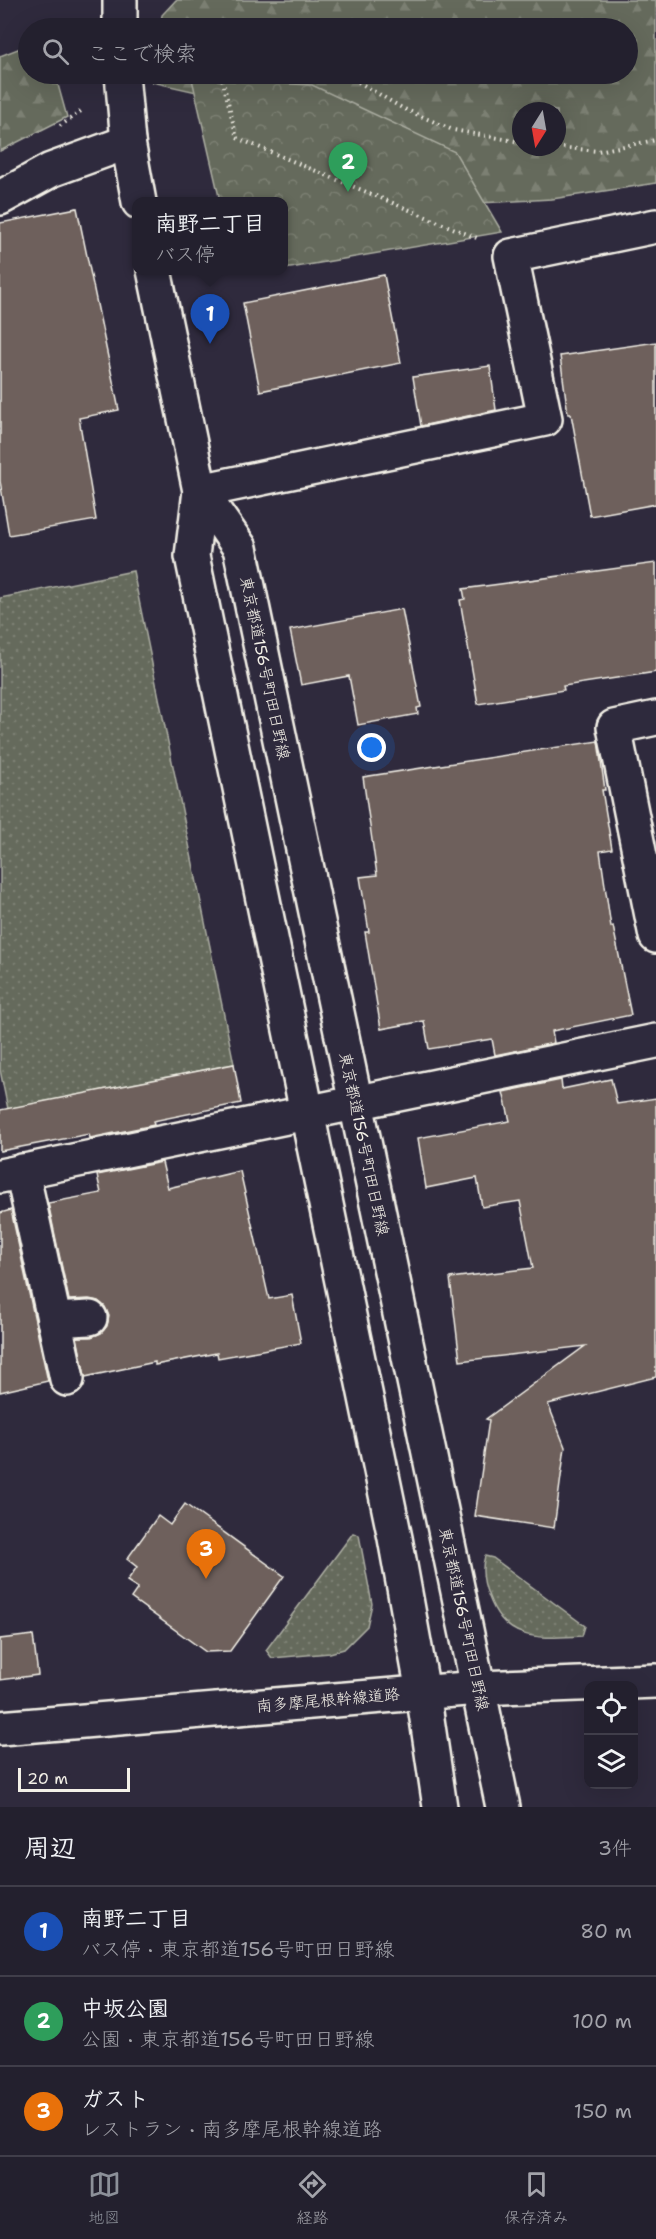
<!DOCTYPE html>
<html lang="ja">
<meta charset="utf-8">
<style>
body{margin:0;font-family:"Shantell Sans","Klee One",sans-serif;background:#2f2d3a;color:#f1f3f6}
.controls{position:absolute;right:18px;bottom:18px;display:grid;overflow:hidden;border-radius:12px;box-shadow:0 6px 24px #0002}
.controls button{width:54px;height:54px;display:grid;place-items:center;padding:0;border:0;border-bottom:2px solid #403e4a;background:#23202e;color:#f1f3f6;font:30px sans-serif}
.compass{position:absolute;left:512px;top:102px;width:54px;height:54px;border-radius:50%;background:#23202e;box-shadow:0 6px 24px #0002;rotate:191deg}
.scale{position:absolute;left:18px;bottom:15px;width:112px;box-sizing:border-box;padding-left:6px;border:3px solid #f4f1e8;border-top:0;font-size:16px;line-height:21px;white-space:nowrap;color:#f4f1e8;-webkit-text-stroke:4px #2f2a3d;paint-order:stroke}
.you{position:absolute;left:372px;top:748px;width:21px;height:21px;margin:-15px;border:4px solid #fff;border-radius:50%;background:#1a73e8;box-shadow:0 0 0 9px #1a73e833}
.badge{display:grid;place-items:center;width:39px;height:39px;border-radius:50%;background:#8c9099;color:#fff;font-size:20px;font-weight:700}
.pin{position:absolute;translate:-50% -50px;filter:drop-shadow(0 2px 3px #0008)}
.pin::after{content:'';position:absolute;top:32px;width:21px;height:18px;background:inherit;clip-path:polygon(0 0,100% 0,50% 100%)}
.popup{position:absolute;left:132px;top:197px;width:156px;height:78px;box-sizing:border-box;display:grid;place-content:center;border-radius:12px;background:#23202e;filter:drop-shadow(0 2px 4px #0005);font-size:20px;white-space:nowrap;color:#a3a3aa}
.popup b{font-size:22px;color:#f1f3f6}
.popup::after{content:'';position:absolute;left:50%;top:100%;margin-left:-12px;border:12px solid transparent;border-top-color:#23202e}
.list{margin:0;padding:0;list-style:none}
h2{display:flex;justify-content:space-between;align-items:center;height:78px;margin:0;padding:0 24px;font-size:26px}
h2 small{font-size:20px;font-weight:400;color:#a3a3aa}
.list li{display:grid;grid-template-columns:39px 1fr auto;gap:18px;align-items:center;box-sizing:border-box;height:90px;padding:0 24px;border-top:2px solid #403e4a}
.list b{display:block;font-size:22px;white-space:nowrap}
.list p{margin:0;font-size:20px;white-space:nowrap;color:#a3a3aa}
.list em{font-size:20px;font-style:normal;color:#a3a3aa}
.icon{flex:none;width:33px;height:33px;fill:none;stroke:currentColor;stroke-width:2;stroke-linecap:round;stroke-linejoin:round}
.map{position:relative;flex:none;width:656px;height:1807px;overflow:hidden}
.search{position:absolute;background:#23202e;box-shadow:0 6px 24px #0002;left:18px;right:18px;top:18px;height:66px;display:flex;align-items:center;gap:15px;box-sizing:border-box;padding:0 21px;border-radius:33px;color:#a3a3aa;font-size:22px}
.sheet{height:348px;background:#23202e}
nav{display:flex;justify-content:space-around;align-items:center;box-sizing:border-box;height:84px;border-top:2px solid #403e4a;background:#23202e;font-size:16px;color:#a3a3aa}
nav a{display:grid;justify-items:center;gap:3px}
nav .on{color:#8c9099}
.map>svg:first-child{display:block}
.grass{fill:url(#grass-dots);stroke:#acaea2;stroke-width:1.5}
.forest{fill:url(#forest-firs);stroke:#acaea2;stroke-width:1.5;fill-rule:evenodd}
.park{fill:url(#park-crowns);stroke:#acaea2;stroke-width:1.5}
.building{fill:#6e605c;stroke:#f4f1e8;stroke-width:1.5}
.lines{fill:none;stroke-linecap:round;stroke-linejoin:round}
.street-casing{stroke:#f4f1e8;stroke-width:38}
.secondary-casing{stroke:#f4f1e8;stroke-width:38}
.path{stroke:#f4f1e8;stroke-width:4;stroke-dasharray:1.5 4.5;stroke-linecap:butt}
.street{stroke:#2f2a3d;stroke-width:33}
.secondary{stroke:#2f2a3d;stroke-width:33}
.labels{text-anchor:middle;dominant-baseline:central;stroke-width:5;stroke-linejoin:round;paint-order:stroke}
.street-label{font-size:16px;fill:#f4f1e8;stroke:#2f2a3d}
</style>
<div class="map">
<svg width="656" height="1807" viewBox="0 0 656 1807">
<defs>
<pattern id="grass-dots" width="8" height="8" patternUnits="userSpaceOnUse" patternTransform="scale(1.5)"><rect width="8" height="8" fill="#656a5c"/><path d="M2 2h.1M6 6h.1" fill="none" stroke="#7c8073" stroke-width="1.8" stroke-linecap="round"/></pattern>
<pattern id="forest-firs" width="22" height="20" patternUnits="userSpaceOnUse" patternTransform="scale(1.5)"><rect width="22" height="20" fill="#656a5c"/><path d="M5 1l3.5 6h-7zM16 11l3.5 6h-7z" fill="#7c8073"/></pattern>
<pattern id="park-crowns" width="20" height="18" patternUnits="userSpaceOnUse" patternTransform="scale(1.5)"><rect width="20" height="18" fill="#656a5c"/><path d="M2 6a3 3 0 1 1 6 0M12 15a3 3 0 1 1 6 0" fill="none" stroke="#7c8073"/></pattern>
</defs>
<rect width="100%" height="100%" fill="#2f2a3d"/>
<filter id="ink" filterUnits="userSpaceOnUse"><feTurbulence type="fractalNoise" baseFrequency=".0167" numOctaves="2"/><feDisplacementMap in="SourceGraphic" scale="12" xChannelSelector="R" yChannelSelector="G"/><feConvolveMatrix kernelMatrix="1 2 1 2 8 2 1 2 1" color-interpolation-filters="sRGB"/></filter>
<g filter="url(#ink)">
<g class="grass">
<polygon points="133,571 234,1064 8,1109 0,1070 0,598"/>
<polygon points="353,1533 359,1535 372,1604 367,1626 344,1649 330,1653 272,1658 266,1650"/>
<path d="M485,1556L493,1558L585,1626L582,1636C540,1638 506,1643 489,1597C484,1585 481,1569 485,1556Z"/>
</g>
<g class="forest">
<path d="M176,0H656V183L552,199L442,205L361,129L152,82L153,74H628V28H160L162,15ZM521,111H557V147H521Z"/>
<polygon points="28,45 28,74 52,74 57,81 67,117 0,151 0,56"/>
</g>
<polygon class="park" points="192,79 312,85 455,152 502,232 284,269 284,202 220,201"/>
<g class="building">
<polygon points="77,208 119,410 79,418 96,520 9,535 0,481 0,223"/>
<polygon points="384,275 401,363 260,391 243,303"/>
<polygon points="656,342 656,504 590,516 571,414 568,414 560,356"/>
<polygon points="490,366 496,410 421,426 413,377"/>
<polygon points="656,563 656,672 563,686 564,690 478,704 460,600 465,599 463,589"/>
<polygon points="402,609 421,707 417,708 418,714 358,725 349,676 301,685 290,630"/>
<polygon points="598,741 605,790 602,790 612,849 600,851 611,927 613,926 631,1015 552,1031 554,1043 495,1055 492,1039 429,1049 424,1021 381,1029 365,932 369,932 360,877 377,875 363,777"/>
<polygon points="234,1064 241,1103 153,1121 154,1125 90,1138 89,1134 0,1151 0,1110"/>
<polygon points="611,1079 617,1104 656,1098 656,1377 548,1404 565,1447 554,1528 475,1516 489,1420 486,1419 585,1346 460,1361 450,1278 533,1268 520,1201 482,1207 477,1178 426,1188 418,1138 510,1121 503,1092 561,1080 562,1089"/>
<polygon points="162,1162 168,1188 240,1171 269,1299 292,1295 301,1343 218,1358 217,1353 155,1365 155,1362 85,1377 77,1337 91,1337 101,1333 107,1326 109,1316 105,1307 98,1301 89,1299 69,1300 48,1203 101,1193 97,1175"/>
<polygon points="11,1210 48,1381 0,1392 0,1213"/>
<polygon points="185,1504 284,1576 230,1651 206,1652 131,1598 138,1588 127,1581 137,1567 127,1559 158,1516 170,1525"/>
<polygon points="33,1635 38,1675 0,1680 0,1639"/>
</g>
<g class="lines">
<defs>
<g id="street">
<polyline points="0,198 51,170 128,142"/>
<polyline points="200,491 545,419 511,256 656,226"/>
<polyline points="656,718 614,727 656,936"/>
<polyline points="22,1171 67,1379"/>
<polyline points="0,1176 656,1041"/>
<polyline points="54,1320 90,1318"/>
</g>
<g id="secondary">
<polyline points="120,0 120,28"/>
<polyline points="122,74 128,142 139,202"/>
<polyline points="154,270 200,491 192,556 395,1538 423,1692 440,1807"/>
<polyline points="200,491 240,548 503,1807"/>
<polyline points="0,1728 478,1688 656,1681"/>
</g>
</defs>
<use href="#street" class="street-casing"/>
<use href="#secondary" class="secondary-casing"/>
<g class="path">
<polyline points="221,74 237,138 479,239"/>
<polyline points="330,74 350,77 402,108 453,130 521,142"/>
<polyline points="60,126 81,111"/>
<polyline points="557,147 598,151 656,140"/>
</g>
<use href="#street" class="street"/>
<use href="#secondary" class="secondary"/>
</g>
</g>
<g class="labels">
<g class="street-label">
<text transform="translate(265 668) rotate(78)">東京都道156号町田日野線</text>
<text transform="translate(364 1144) rotate(78)">東京都道156号町田日野線</text>
<text transform="translate(464 1619) rotate(78)">東京都道156号町田日野線</text>
<text transform="translate(328 1700) rotate(-5)">南多摩尾根幹線道路</text>
</g>
</g>
</svg>
<div class="controls">
<button><svg class="icon" aria-label="locate" viewBox="0 0 24 24"><circle cx="12" cy="12" r="6"/><path d="M12 2v4M12 18v4M2 12h4M18 12h4"/></svg></button>
<button><svg class="icon" aria-label="layers" viewBox="0 0 24 24"><path d="M12 4l9 5-9 5-9-5zM3 14l9 5 9-5"/></svg></button>
</div>
<svg class="compass" viewBox="-18 -18 36 36"><path d="M0-13l5 13h-10z" fill="#e53935"/><path d="M0 13l5-13h-10z" fill="#a3a3aa"/></svg>
<div class="scale">20 m</div>
<div class="you"></div>
<div class="pin badge" style="left:210px;top:344px;background:#1a4fb4">1</div>
<div class="popup"><b>南野二丁目</b>バス停</div>
<div class="pin badge" style="left:348px;top:192px;background:#2e9e5b">2</div>
<div class="pin badge" style="left:206px;top:1579px;background:#e8710a">3</div>
<div class="search"><svg class="icon" aria-label="search" viewBox="0 0 24 24"><circle cx="10" cy="10" r="6"/><path d="M15 15l6 6"/></svg>ここで検索</div>
</div>
<section class="sheet">
<h2>周辺<small>3件</small></h2>
<ul class="list">
<li><span class="badge" style="background:#1a4fb4">1</span><div><b>南野二丁目</b><p>バス停 · 東京都道156号町田日野線</p></div><em>80 m</em></li>
<li><span class="badge" style="background:#2e9e5b">2</span><div><b>中坂公園</b><p>公園 · 東京都道156号町田日野線</p></div><em>100 m</em></li>
<li><span class="badge" style="background:#e8710a">3</span><div><b>ガスト</b><p>レストラン · 南多摩尾根幹線道路</p></div><em>150 m</em></li>
</ul>
</section>
<nav>
<a class="on"><svg class="icon" aria-label="map" viewBox="0 0 24 24"><path d="M3 6l6-2 6 2 6-2v14l-6 2-6-2-6 2zM9 4v14M15 6v14"/></svg>地図</a>
<a><svg class="icon" aria-label="directions" viewBox="0 0 24 24"><path d="M12 3l9 9-9 9-9-9zM9 14v-3h6M13 9l2 2-2 2"/></svg>経路</a>
<a><svg class="icon" aria-label="saved" viewBox="0 0 24 24"><path d="M7 4h10v16l-5-4-5 4z"/></svg>保存済み</a>
</nav>
